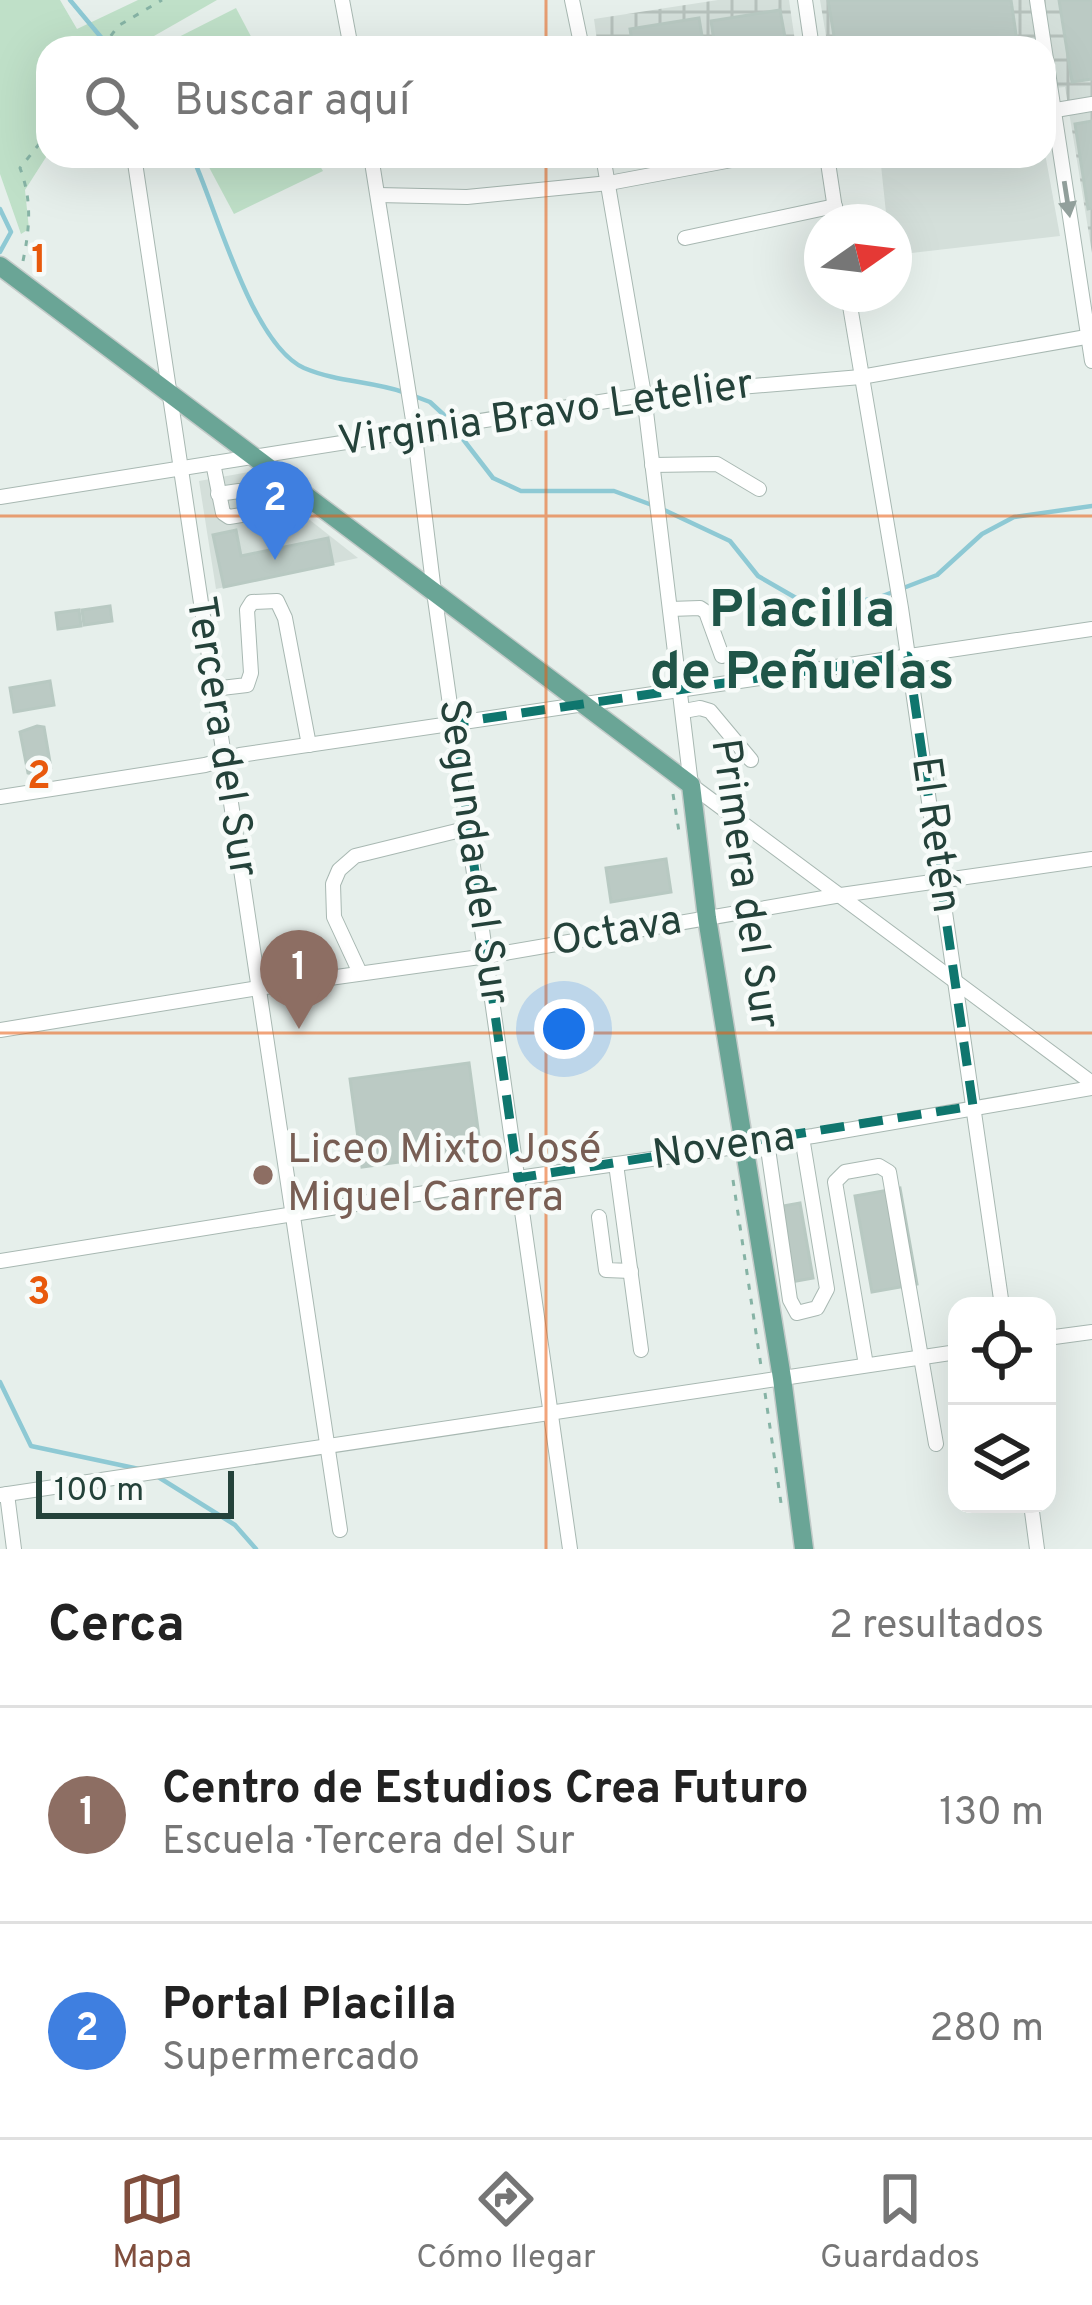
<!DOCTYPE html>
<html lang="es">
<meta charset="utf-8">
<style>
body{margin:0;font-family:Overpass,sans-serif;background:#f2f2f2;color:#222}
.controls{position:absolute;right:36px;bottom:36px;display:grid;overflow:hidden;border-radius:24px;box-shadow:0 12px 48px #0002}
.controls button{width:108px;height:108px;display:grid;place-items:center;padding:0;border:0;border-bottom:3px solid #e0e0e0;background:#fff;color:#222;font:60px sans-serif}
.compass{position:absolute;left:804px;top:204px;width:108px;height:108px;border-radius:50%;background:#fff;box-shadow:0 12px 48px #0002;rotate:76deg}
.scale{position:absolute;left:36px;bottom:30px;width:198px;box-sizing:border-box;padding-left:12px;border:6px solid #24423a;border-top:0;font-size:33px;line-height:42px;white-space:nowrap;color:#24423a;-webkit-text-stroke:9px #f7fbf9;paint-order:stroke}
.you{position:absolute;left:564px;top:1029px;width:42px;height:42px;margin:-30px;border:9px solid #fff;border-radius:50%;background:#1a73e8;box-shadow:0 0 0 18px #1a73e833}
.badge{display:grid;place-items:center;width:78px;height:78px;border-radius:50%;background:#804e3d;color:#fff;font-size:39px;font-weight:700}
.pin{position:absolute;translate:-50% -99px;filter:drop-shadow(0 3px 6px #0008)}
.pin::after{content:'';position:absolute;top:63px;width:42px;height:36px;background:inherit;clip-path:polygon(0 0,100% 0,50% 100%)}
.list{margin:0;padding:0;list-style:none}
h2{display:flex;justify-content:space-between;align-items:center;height:156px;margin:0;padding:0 48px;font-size:51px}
h2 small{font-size:39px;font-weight:400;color:#767676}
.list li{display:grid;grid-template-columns:78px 1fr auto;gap:36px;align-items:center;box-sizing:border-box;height:216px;padding:0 48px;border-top:3px solid #e0e0e0}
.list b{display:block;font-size:45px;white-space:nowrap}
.list p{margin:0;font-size:39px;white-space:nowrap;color:#767676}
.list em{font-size:39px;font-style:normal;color:#767676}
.icon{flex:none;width:66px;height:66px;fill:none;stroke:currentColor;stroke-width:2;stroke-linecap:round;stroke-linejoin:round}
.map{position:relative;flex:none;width:1092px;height:1549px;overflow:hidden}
.search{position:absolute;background:#fff;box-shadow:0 12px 48px #0002;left:36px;right:36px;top:36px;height:132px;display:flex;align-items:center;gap:30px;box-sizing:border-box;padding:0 42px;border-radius:36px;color:#767676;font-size:45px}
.sheet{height:588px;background:#fff}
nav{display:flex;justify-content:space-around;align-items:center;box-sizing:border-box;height:168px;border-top:3px solid #e0e0e0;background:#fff;font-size:33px;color:#767676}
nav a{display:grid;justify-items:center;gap:6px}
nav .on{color:#804e3d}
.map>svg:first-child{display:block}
.built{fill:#d4dfda}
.industrial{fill:url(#industrial-grid)}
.green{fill:#bfe0c8}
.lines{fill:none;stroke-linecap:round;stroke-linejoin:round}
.stream{stroke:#8ec9d4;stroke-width:4.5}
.building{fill:#bbcac4;stroke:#b8c9c2;stroke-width:3}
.minor-casing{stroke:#a8b8b2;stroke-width:16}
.major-casing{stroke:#c2cac8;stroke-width:21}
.path{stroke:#86b3a5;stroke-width:3;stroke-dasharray:6 9;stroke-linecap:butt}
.minor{stroke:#fff;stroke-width:14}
.major{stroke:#6aa596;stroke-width:18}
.oneway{fill:#92a09c}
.marked{fill:none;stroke:#0f766e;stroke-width:9;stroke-dasharray:24 15;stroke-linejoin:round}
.grid{fill:none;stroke:#e8590c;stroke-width:3;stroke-opacity:0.55}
.education-dot{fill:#8d6e63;stroke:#f7fbf9;stroke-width:4.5}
.labels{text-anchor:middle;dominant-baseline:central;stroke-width:9;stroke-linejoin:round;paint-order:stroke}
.street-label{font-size:42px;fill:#24423a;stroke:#f7fbf9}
.education-label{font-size:42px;fill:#785e54;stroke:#f7fbf9;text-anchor:start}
.district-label{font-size:54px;font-weight:bold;fill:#1f5548;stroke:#f7fbf9}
.grid-label{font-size:39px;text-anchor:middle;font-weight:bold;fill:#e8590c;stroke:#f7fbf9;stroke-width:9;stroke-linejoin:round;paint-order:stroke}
</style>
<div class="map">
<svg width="1092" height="1549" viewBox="0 0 1092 1549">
<defs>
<pattern id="industrial-grid" width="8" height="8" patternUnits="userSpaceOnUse" patternTransform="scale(3)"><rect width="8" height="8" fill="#d4dfda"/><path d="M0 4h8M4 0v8" fill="none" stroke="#b6c1bc"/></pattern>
</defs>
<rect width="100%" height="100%" fill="#e6efeb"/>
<g class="built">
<polygon points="1044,148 1060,236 894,255 894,222 887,222 880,156 1044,156"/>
<polygon points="249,472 358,558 216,589 199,481"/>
</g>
<g class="industrial">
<polygon points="718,0 789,0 796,48 598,48 594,19"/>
<polygon points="820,0 1092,0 1092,253 1065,87 1044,89 1044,48 828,48"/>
</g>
<g class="green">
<polygon points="0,0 60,0 77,29 138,0 217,0 133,48 48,48 48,154 25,190 29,229 21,234 0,174"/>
<polygon points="236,8 257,48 157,48"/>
<polygon points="203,156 314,156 323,171 234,214"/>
</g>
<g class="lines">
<g class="stream">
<polyline points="70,0 110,48"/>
<path d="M192,156C216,207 251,344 304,368C337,382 370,381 403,392"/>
<polyline points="0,209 11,232 0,252"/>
<polyline points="414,396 430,402 444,415"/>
<polyline points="459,434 493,478 521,491 614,491 652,505"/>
<polyline points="662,509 730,541 758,576 803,602 846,604 880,597 937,575 982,534 1014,517 1092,506"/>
<polyline points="0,1382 31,1446 139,1469"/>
<polyline points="155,1475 235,1525 256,1549"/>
</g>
</g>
<g class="building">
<polygon points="828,0 1011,0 1018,48 836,48"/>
<polygon points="1059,0 1092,0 1092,79 1072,82"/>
<polygon points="780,10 787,48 715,48 711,21"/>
<polygon points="699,18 704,48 633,48 630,29"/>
<polygon points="1092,121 1092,208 1088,209 1075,124"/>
<polygon points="236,530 241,556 328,538 333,564 224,587 213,535"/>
<polygon points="110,606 112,621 84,625 82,610"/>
<polygon points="79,610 81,626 58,629 56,613"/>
<polygon points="50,681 54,705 14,712 10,688"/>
<polygon points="37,726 44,727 51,768 33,774 28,773 20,732"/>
<polygon points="666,859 671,892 611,902 606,868"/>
<polygon points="469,1063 481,1151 362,1167 350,1079"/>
<polygon points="900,1188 917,1284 872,1292 855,1196"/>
<polygon points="800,1203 813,1278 791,1282 778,1207"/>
</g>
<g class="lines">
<defs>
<g id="minor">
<polyline points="342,0 351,48"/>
<polyline points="572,0 582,48"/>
<polyline points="805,0 812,48"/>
<polyline points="1037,0 1092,361"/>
<polyline points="1044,112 1092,104"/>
<polyline points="134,156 340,1530"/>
<polyline points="371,156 413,420 434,592 570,1549"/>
<polyline points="603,156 644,395 691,785 1092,1083"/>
<polyline points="827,156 837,222"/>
<polyline points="378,195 467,197 609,183 753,156"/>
<polyline points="685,238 835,206"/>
<polyline points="848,294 901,608 1002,1306"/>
<polyline points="213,463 223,513 229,517 272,510 292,485"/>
<polyline points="652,465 717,464 759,489"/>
<polyline points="218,494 239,491 262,511"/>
<polyline points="0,497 644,395 861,377 1092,336"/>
<polyline points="670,609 700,608 706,612 722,656"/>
<polyline points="213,689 247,685 251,673 247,610 252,602 277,601 285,618 309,745"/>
<polyline points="684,711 700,708 710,711 751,760"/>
<polyline points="0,797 205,765 240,755 1092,629"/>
<polyline points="360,973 334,917 333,884 339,870 355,856 469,828"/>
<polyline points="0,1030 258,988 487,956 841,895 1092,859"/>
<polyline points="767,1142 790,1300 797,1313 817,1308 827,1289 802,1137"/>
<polyline points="616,1164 641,1350"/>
<polyline points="599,1217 606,1270 631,1271"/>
<polyline points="0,1261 518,1178 813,1136 1092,1088"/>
<polyline points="1047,1338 1092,1332"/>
<polyline points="866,1365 835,1182 845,1172 879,1166 889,1172 936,1444"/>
<polyline points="7,1494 14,1549"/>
<polyline points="0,1495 957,1352"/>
<polyline points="1031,1504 1037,1549"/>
</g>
<polyline id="major" points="0,266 691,785 707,918 782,1378 804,1549"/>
</defs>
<use href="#minor" class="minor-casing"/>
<use href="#major" class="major-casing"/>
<g class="path">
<polyline points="102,48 118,26 162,0"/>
<path d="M23,261C30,227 32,200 20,168L48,133"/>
<polyline points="673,794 680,838"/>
<polyline points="733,1180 761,1366"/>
<polyline points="765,1393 781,1503"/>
</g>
<use href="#minor" class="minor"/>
<use href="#major" class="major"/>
</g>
<defs><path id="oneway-solid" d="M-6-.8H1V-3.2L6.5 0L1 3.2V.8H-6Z" transform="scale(3)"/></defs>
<use class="oneway" href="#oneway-solid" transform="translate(1067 199) rotate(81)"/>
<path class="marked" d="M908,656L973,1106L518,1178L454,723Z"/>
<path class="grid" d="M546,0V48M546,156V1549M0,516H1092M0,1033H1092"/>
<circle class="education-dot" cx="263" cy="1175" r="12"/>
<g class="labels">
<g class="street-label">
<text transform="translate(546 415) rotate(-8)">Virginia Bravo Letelier</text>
<text transform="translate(220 737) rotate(81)">Tercera del Sur</text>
<text transform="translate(934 835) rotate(82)">El Retén</text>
<text transform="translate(472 852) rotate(82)">Segunda del Sur</text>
<text transform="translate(743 884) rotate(82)">Primera del Sur</text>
<text transform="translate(617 933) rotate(-10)">Octava</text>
<text transform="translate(724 1148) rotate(-8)">Novena</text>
</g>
<g class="education-label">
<text x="287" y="1151">Liceo Mixto José<tspan x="287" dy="48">Miguel Carrera</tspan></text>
</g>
<g class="district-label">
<text x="802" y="612">Placilla<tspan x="802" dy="62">de Peñuelas</tspan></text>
</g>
</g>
<g class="grid-label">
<text x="39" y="272">1</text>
<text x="39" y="788">2</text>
<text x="39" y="1304">3</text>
</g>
</svg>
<div class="controls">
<button><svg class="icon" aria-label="locate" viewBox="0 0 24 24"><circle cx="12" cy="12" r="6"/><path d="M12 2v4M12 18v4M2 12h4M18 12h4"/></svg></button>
<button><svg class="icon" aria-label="layers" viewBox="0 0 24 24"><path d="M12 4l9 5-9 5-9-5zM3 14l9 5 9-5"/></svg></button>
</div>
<svg class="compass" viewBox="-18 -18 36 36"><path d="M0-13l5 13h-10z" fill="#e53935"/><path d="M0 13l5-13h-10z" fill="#767676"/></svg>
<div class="scale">100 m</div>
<div class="you"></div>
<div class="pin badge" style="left:299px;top:1029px;background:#8d6e63">1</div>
<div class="pin badge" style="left:275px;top:560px;background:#3f7fe0">2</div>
<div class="search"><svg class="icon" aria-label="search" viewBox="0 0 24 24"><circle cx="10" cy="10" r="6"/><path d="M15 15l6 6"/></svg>Buscar aquí</div>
</div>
<section class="sheet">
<h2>Cerca<small>2 resultados</small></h2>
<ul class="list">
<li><span class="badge" style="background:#8d6e63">1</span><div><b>Centro de Estudios Crea Futuro</b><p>Escuela · Tercera del Sur</p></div><em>130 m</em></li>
<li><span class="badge" style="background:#3f7fe0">2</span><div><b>Portal Placilla</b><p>Supermercado</p></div><em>280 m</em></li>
</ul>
</section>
<nav>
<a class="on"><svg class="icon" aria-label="map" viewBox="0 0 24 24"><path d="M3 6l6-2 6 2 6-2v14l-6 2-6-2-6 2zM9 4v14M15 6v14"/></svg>Mapa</a>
<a><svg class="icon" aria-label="directions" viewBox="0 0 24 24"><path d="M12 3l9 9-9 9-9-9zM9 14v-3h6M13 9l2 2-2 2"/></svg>Cómo llegar</a>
<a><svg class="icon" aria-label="saved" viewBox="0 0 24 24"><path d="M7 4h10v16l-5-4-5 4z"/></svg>Guardados</a>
</nav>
